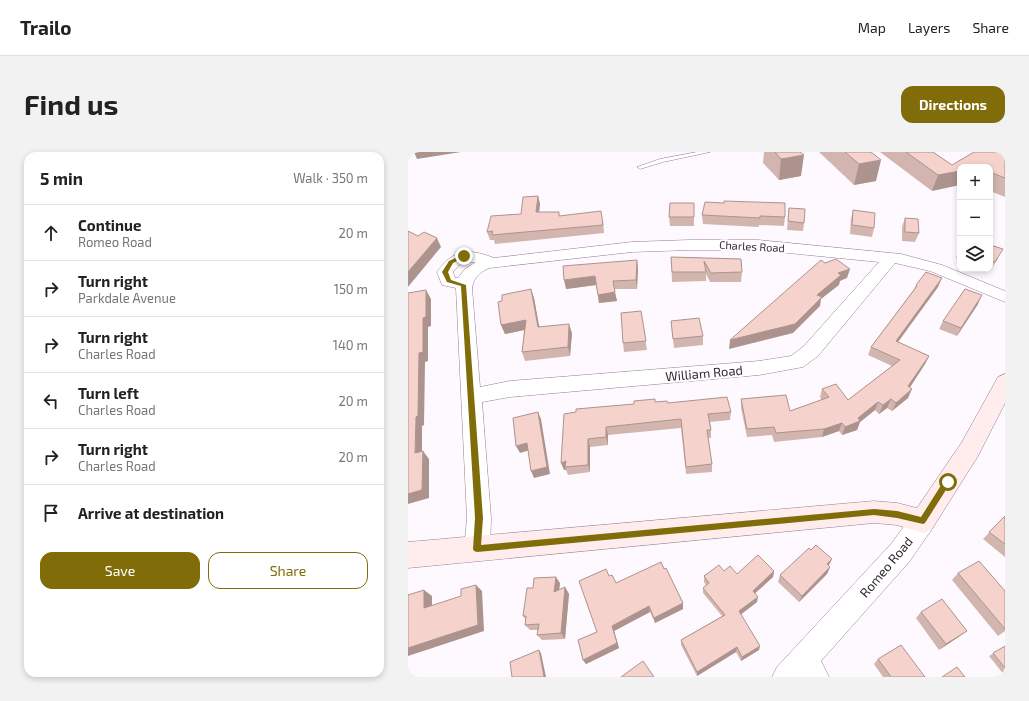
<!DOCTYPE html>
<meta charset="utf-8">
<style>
body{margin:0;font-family:"Exo 2",sans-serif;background:#f2f2f2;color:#222}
.controls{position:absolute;right:12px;top:12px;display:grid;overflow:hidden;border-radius:8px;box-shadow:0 2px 6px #0003}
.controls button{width:36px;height:36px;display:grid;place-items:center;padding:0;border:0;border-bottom:1px solid #e0e0e0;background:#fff;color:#222;font:20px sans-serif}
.stop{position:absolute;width:12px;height:12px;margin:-9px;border:3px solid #806d09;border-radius:50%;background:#fff}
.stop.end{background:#806d09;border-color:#fff;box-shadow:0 1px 4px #0008}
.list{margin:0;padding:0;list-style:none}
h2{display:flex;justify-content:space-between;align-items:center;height:52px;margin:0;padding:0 16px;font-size:17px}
h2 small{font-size:13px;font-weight:400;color:#767676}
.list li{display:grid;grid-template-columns:26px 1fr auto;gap:12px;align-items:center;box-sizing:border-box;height:56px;padding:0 16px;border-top:1px solid #e0e0e0}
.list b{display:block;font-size:15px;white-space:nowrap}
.list p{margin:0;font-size:13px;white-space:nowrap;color:#767676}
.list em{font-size:13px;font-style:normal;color:#767676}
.actions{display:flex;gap:8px;padding:12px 16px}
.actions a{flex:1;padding:9px 0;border:1px solid #806d09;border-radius:12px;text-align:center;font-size:14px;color:#806d09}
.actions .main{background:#806d09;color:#fff}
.icon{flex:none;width:22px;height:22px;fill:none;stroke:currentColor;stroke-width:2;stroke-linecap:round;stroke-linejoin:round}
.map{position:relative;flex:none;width:597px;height:525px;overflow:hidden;border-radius:12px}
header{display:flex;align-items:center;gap:24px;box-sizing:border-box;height:56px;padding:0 20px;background:#fff;border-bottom:1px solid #e0e0e0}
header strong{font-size:19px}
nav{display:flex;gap:22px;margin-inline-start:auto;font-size:14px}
.intro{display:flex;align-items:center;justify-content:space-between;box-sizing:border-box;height:96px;padding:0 24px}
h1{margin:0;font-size:28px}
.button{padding:10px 18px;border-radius:12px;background:#806d09;color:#fff;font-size:14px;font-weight:700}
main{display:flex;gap:24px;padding:0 24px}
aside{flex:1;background:#fff;border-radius:12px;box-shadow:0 2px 6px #0003}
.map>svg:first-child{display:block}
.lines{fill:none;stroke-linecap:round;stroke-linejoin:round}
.service-casing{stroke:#937e93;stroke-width:1}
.minor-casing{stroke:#937e93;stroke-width:1}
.secondary-casing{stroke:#937e93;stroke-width:1}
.service{fill:#fff;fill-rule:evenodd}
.minor{fill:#fff;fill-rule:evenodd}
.secondary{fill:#feedec;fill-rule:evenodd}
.wall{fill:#d3b5af}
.shaded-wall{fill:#ac938e}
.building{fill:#f5d2cb;stroke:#ac938e}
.route{fill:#806d09}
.labels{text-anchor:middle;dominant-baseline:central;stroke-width:4;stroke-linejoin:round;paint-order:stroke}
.far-street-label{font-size:11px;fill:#332a33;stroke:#fff}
.street-label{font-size:13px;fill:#332a33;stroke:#fff}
</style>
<header>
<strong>Trailo</strong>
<nav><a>Map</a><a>Layers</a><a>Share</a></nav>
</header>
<div class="intro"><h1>Find us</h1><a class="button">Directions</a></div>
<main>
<aside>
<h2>5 min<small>Walk · 350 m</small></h2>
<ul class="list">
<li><svg class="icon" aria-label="ahead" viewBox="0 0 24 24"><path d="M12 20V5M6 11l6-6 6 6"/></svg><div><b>Continue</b><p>Romeo Road</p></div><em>20 m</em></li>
<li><svg class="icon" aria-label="right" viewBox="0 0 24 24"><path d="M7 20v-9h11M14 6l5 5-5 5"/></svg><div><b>Turn right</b><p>Parkdale Avenue</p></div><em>150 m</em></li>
<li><svg class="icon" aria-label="right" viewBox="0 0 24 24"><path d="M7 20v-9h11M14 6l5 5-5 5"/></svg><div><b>Turn right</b><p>Charles Road</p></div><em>140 m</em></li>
<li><svg class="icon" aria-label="left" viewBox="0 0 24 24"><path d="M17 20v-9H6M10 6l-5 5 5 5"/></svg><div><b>Turn left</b><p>Charles Road</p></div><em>20 m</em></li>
<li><svg class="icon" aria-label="right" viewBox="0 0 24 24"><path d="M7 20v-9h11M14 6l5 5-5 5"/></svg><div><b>Turn right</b><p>Charles Road</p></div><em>20 m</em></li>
<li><svg class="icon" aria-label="arrive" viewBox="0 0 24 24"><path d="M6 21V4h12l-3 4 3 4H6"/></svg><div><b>Arrive at destination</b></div></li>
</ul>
<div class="actions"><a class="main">Save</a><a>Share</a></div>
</aside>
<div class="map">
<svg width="597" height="525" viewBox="0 0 597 525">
<rect width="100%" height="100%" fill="#fef9fe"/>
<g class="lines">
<defs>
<polygon id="service" points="289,0 302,0 255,10 232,17 229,15 252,7"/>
<g id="minor">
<path d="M282,88H350L493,102L534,113L597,139V150L522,119L487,111L410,204L395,215L351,223L102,245L74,250L83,366L82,397L78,405L69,409L60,405L56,397L59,366L48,136L34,133L29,120C45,97 61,96 86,106L224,90ZM282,98H350L471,110L396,194L383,204L351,209L102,229L72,235L64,136C66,125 71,121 81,116L224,100ZM57,110H68L57,117L50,126H47L45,120L52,112Z"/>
<polygon points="515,358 524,361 527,369 524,377 501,410 413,509 421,525 364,525 369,515 483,392 506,361"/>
</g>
<polygon id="secondary" points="597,222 597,251 570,304 524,377 515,381 489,373 466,371 0,416 0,390 466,349 489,351 509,356 554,290 590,225"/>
</defs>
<use href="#service" class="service-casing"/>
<use href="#minor" class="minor-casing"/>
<use href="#secondary" class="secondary-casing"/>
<use href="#service" class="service"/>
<use href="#minor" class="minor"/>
<use href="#secondary" class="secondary"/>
</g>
<g class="wall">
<polygon points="356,0 392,0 393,24 371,28 355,11"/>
<polygon points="411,0 463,0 468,29 446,33"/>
<polygon points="472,0 525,0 544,13 597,0 597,45 582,39 582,15 552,15 524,39"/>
<polygon points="130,44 132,52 131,60 152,64 195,68 196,81 87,92 86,88 82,88 79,80 113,62"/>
<polygon points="297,50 377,65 376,74 351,73 351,75 295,72 294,63"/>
<polygon points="286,51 286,74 262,74 261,65"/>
<polygon points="381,56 396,71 395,79 379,78 380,65"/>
<polygon points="445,58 466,76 464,85 442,82 443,67"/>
<polygon points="497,66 511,81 507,90 494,89 494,75"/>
<polygon points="582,93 590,106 582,119 578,117 582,117"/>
<polygon points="552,96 552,107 548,106"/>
<polygon points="263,105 333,107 334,120 333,130 302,130 298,122 298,129 264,130"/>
<polygon points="229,108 230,117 229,137 206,137 209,149 191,151 188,133 158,137"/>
<polygon points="508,133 530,135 490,190 521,204 517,212 502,235 500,246 484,259 479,256 471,262 467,258 452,270 449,278 434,283 431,279 414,285 366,290 364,283 339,285 333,256 333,247 382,259 414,248 412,245 414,237 440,248 484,214 460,203 463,195 505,139"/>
<polygon points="123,137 126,146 131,175 164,181 162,204 117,209 114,200 116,178 97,182 93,173 94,149"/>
<polygon points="570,152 549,184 531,177 535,169"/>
<polygon points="233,159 239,198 216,200 215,191"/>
<polygon points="263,169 295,184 295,193 266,196"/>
<polygon points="247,250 260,251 323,260 322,268 302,270 303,278 303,286 300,286 304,312 304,320 278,322 273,276 200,283 200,293 182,295 182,320 160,323 158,318 156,318 156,262"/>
<polygon points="597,364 597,405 575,387"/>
<polygon points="403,398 424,407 421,413 422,415 419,422 391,450 370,430 372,423"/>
<polygon points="316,419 329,422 366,419 365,425 347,441 349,450 333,462 351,498 333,509 328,500 289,524 273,493 273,488 314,464 295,441 295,436 298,433 296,430 296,424"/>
<polygon points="550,421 597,439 597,479 590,484 544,428"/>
<polygon points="201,424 208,431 275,451 275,457 247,471 242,460 206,479 211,496 178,512 175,508 189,480"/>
<polygon points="152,431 151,438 157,435 161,442 157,487 134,488 129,483 130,478 122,478 117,473 118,468 115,464 125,436"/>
<polygon points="513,460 552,484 531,498 508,466"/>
<polygon points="597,494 597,524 581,504"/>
<polygon points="470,507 517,525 475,525 466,512"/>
</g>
<g class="shaded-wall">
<polygon points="6,0 53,0 9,7"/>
<polygon points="396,3 393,24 371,28 373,7"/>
<polygon points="473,8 468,29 446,33 451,12"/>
<polygon points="552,19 552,33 524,39 530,23"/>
<polygon points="130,44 132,52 130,69 128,60"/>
<polygon points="29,86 33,95 0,135 0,120"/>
<polygon points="229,108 230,117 229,137 228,128"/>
<polygon points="442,117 439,126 432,129 431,133 413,147 412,154 385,181 321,197 322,188 409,143 430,121"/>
<polygon points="187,124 188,133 158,137 156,128"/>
<polygon points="534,126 530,135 484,198 488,189"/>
<polygon points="123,137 126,146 133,184 130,175"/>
<polygon points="18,138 23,147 23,174 20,175 20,209 17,210 16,273 14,274 14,309 7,301 8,265 11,201"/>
<polygon points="207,140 209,149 191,151 190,143"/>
<polygon points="574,143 570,152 549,184 553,176"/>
<polygon points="118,168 121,177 97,182 93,173"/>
<polygon points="161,172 164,181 162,204 160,195"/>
<polygon points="521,204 517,212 497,243 500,234"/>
<polygon points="504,237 500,246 484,259 488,251"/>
<polygon points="483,247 479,256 471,262 475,253"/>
<polygon points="470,250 467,258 452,270 449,278 434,283 437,275 450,266"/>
<polygon points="130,260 133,267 142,322 126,326 123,319"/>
<polygon points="434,271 431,279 414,285 416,277"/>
<polygon points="198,275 200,283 200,293 198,285"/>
<polygon points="180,287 182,295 182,320 180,313"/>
<polygon points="119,291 122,298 112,301 108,294"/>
<polygon points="15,299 21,307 21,346 0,352 0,342"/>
<polygon points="158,309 157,315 158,318 156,318 153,311"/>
<polygon points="424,407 420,414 419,412"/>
<polygon points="422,415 419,422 391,450 394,444"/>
<polygon points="366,419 365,425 344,444 345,439"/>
<polygon points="148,425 152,431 150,447 146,440"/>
<polygon points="68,433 74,439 76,479 0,504 0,496"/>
<polygon points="157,435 161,442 157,487 153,481"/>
<polygon points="16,438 24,444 24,462 16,456"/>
<polygon points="350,445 349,450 331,464 331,459"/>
<polygon points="275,451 275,457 247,471 246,466"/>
<polygon points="241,454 242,460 206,479 211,496 178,512 175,508 204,474"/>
<polygon points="559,479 552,484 531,498 538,492"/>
<polygon points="352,494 351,498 333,509 334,505"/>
<polygon points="329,495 328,500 289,524 289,520"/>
<polygon points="131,498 133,501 138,525 136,525"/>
</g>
<g class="building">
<polygon points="367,0 392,0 396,3 373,7"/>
<polygon points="437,0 463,0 473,8 451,12"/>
<polygon points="498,0 525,0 544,13 566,0 597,0 597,26 582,20 582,15 552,15 552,19 530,23"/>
<polygon points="130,44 128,60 151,60 151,64 193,59 195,73 84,83 85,79 79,80 83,64 113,62 115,45"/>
<polygon points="316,49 377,51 377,65 352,64 352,66 294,63 297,50 316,51"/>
<polygon points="262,51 286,51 286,65 261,65"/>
<polygon points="381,56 397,57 396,71 380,69"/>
<polygon points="445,58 467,61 466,76 444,73"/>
<polygon points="497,66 510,67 511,81 497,80"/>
<polygon points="0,79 10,84 16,80 29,86 0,120"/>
<polygon points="582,93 595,97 587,110 582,108"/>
<polygon points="263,105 333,107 334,120 303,121 296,109 298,120 264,120"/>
<polygon points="428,107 442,117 430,121 433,123 409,143 414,145 387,172 322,188 413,108 417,111"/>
<polygon points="229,108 228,128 205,129 207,140 190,143 187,124 156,128 155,114"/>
<polygon points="518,120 534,126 488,189 521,204 500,234 504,237 488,251 483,247 475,253 470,250 450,266 452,269 437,275 434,271 416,277 368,281 366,275 339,277 333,247 378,243 382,259 421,245 414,237 428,232 440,248 492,208 463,195 509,134 508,133"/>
<polygon points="123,137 130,175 161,172 160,195 114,200 118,168 93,173 90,150 94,149 94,143"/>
<polygon points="557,137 574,143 553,176 535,169"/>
<polygon points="18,138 18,165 15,166 15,200 11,201 10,264 8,265 7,301 15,299 14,338 0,342 0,141"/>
<polygon points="233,159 238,189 215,191 213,161"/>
<polygon points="291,166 295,184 265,187 263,169"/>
<polygon points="319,245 323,260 300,262 303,278 299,278 304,312 278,315 273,267 198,275 198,285 180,287 180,313 157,315 158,309 153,311 156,262 168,260 168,257 226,252 226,249 247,247 247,250 259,249 260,251"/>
<polygon points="130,260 139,315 123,319 119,291 108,294 105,266"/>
<polygon points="597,364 597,392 581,380"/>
<polygon points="408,393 424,407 419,412 422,415 394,444 372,423 401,396 403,398"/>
<polygon points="350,403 366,419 345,439 350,445 331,459 352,494 334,505 329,495 289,520 273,488 317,463 295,436 301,431 296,424 311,413 316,419 322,414 329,422"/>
<polygon points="571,409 597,439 597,477 550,421"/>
<polygon points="253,410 256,417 258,416 275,451 246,466 241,454 204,474 209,491 175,508 170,488 189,480 171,429 198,417 201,424 204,423 208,431"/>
<polygon points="148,425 146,440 157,435 153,481 129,483 131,472 117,473 118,464 115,464 119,436 125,436 126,426"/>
<polygon points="68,433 70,473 0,496 0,443 16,438 16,456 53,444 53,437"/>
<polygon points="534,447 559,479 538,492 513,460"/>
<polygon points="493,493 517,525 483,525 470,507"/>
<polygon points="597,494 597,516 585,501"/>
<polygon points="131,498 136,525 104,525 102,510"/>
<polygon points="235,509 246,525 213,525"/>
<polygon points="549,515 557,525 534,525"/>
</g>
<polygon class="route" points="54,103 58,104 45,111 40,120 43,128 58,133 75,366 73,393 466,357 489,359 513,365 537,327 540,326 543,330 517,371 515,372 489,366 466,363 69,400 66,399 65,397 67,366 53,134 39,130 34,120 41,109"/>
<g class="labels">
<g class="far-street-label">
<text transform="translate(344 94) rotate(3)">Charles Road</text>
</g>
<g class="street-label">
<text transform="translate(296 221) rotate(-5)">William Road</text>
<text transform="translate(478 415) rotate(-50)">Romeo Road</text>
</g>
</g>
</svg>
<div class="controls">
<button>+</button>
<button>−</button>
<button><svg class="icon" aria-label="layers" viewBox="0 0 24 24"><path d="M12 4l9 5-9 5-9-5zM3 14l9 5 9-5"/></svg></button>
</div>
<div class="stop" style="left:540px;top:330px"></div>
<div class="stop end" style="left:56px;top:104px"></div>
</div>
</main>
